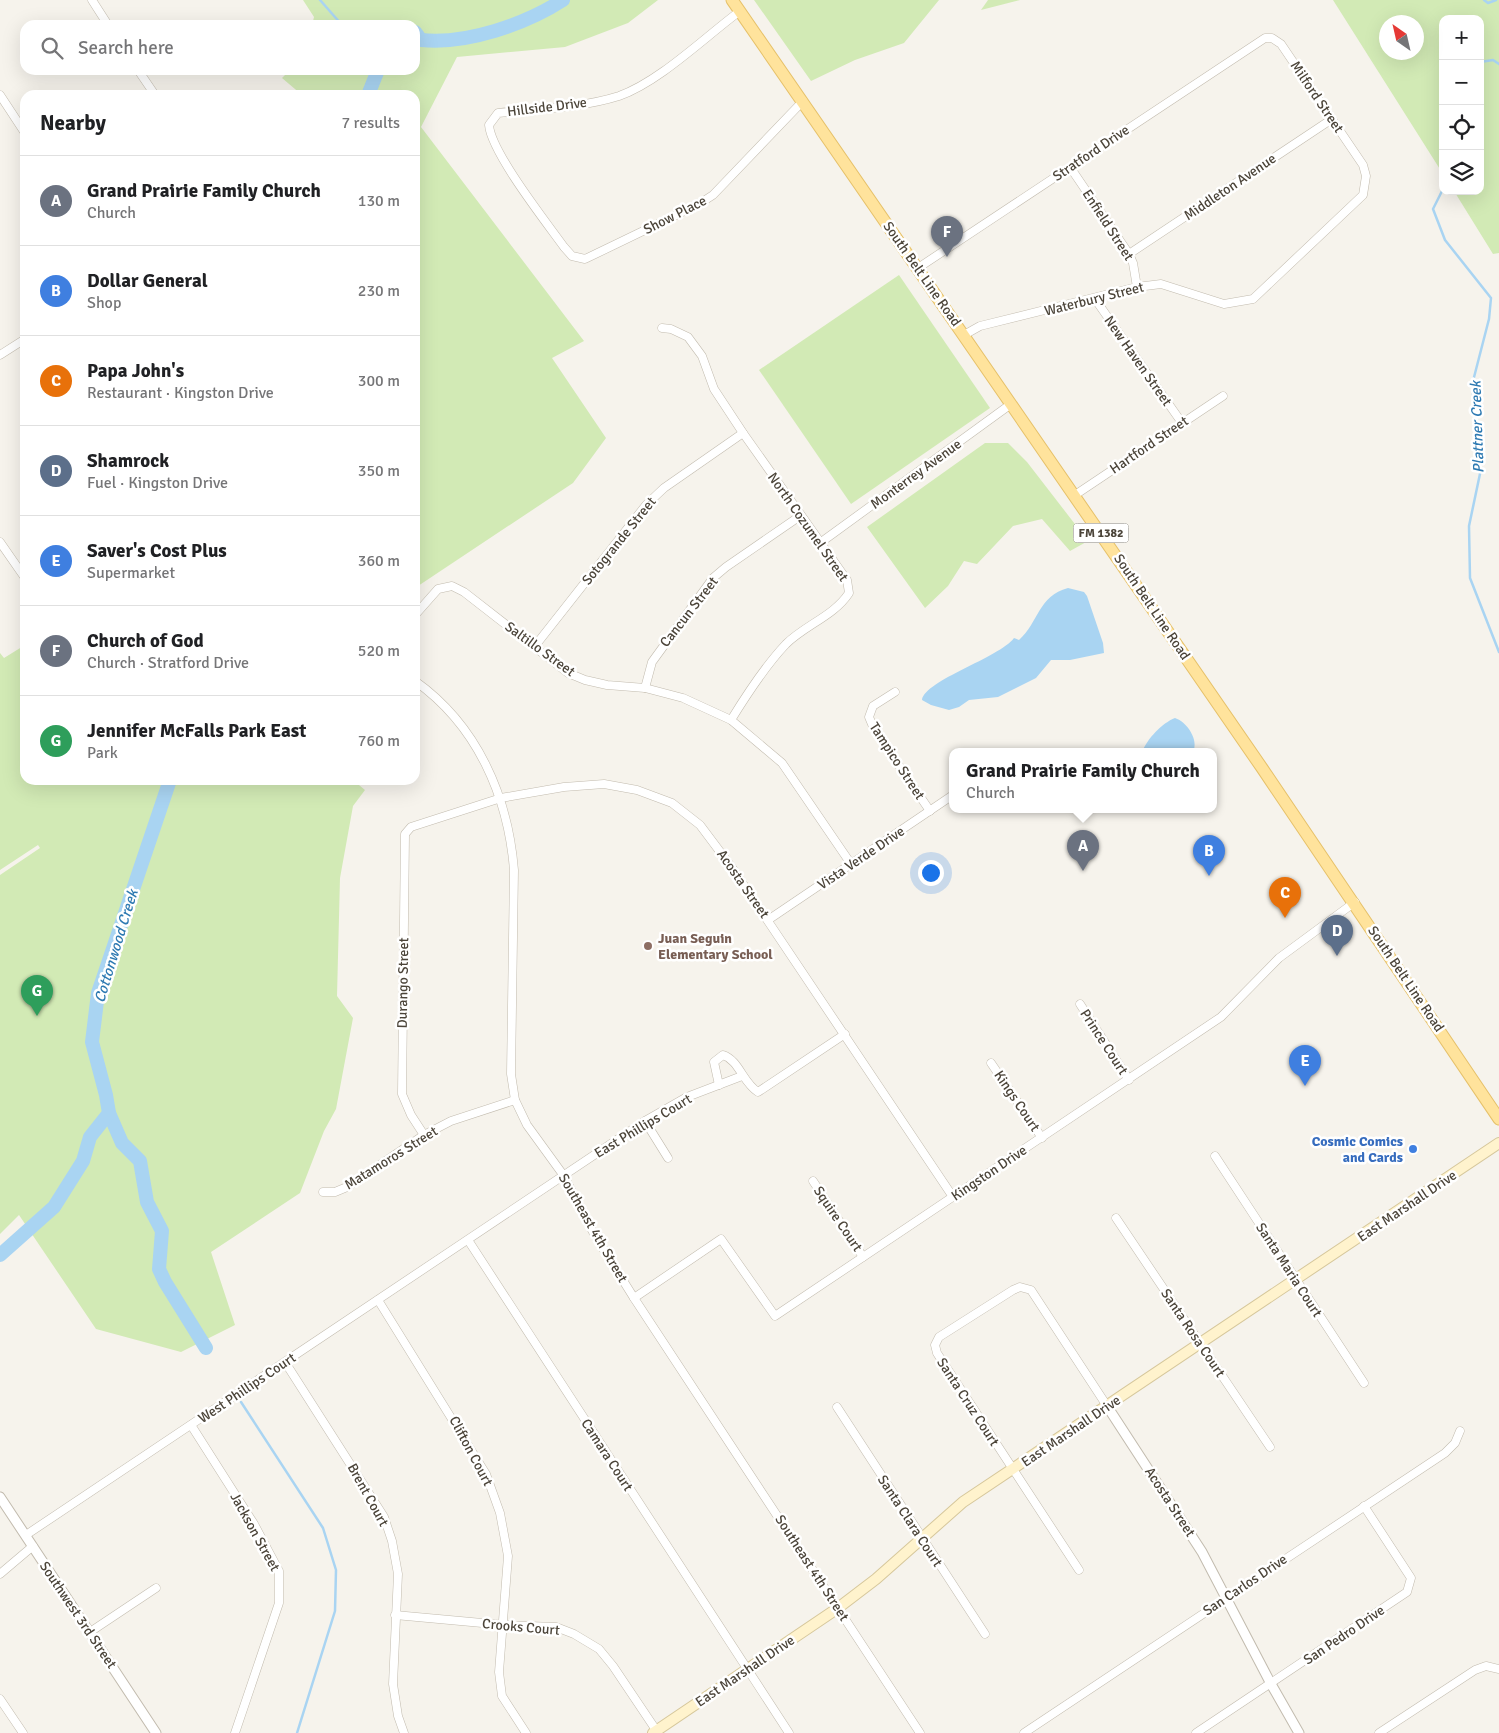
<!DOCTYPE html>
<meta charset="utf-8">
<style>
body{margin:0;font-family:Signika,sans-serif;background:#f2f2f2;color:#202124}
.controls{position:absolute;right:15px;top:15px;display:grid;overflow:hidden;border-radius:10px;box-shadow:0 5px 20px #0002}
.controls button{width:45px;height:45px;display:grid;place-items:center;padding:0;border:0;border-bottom:1px solid #e0e0e0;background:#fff;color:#202124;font:25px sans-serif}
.compass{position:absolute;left:1379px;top:15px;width:45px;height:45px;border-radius:50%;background:#fff;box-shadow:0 5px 20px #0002;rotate:326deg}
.you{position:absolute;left:930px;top:872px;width:18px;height:18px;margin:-12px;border:4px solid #fff;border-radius:50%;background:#1a73e8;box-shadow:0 0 0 8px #1a73e833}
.badge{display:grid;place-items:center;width:32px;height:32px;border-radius:50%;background:#db2777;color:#fff;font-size:16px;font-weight:700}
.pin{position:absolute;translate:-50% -41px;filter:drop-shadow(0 1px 2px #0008)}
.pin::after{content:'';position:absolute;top:26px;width:18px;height:15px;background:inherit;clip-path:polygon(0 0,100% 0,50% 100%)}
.popup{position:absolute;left:949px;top:748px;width:268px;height:65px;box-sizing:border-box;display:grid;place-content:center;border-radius:10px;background:#fff;filter:drop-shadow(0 1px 4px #0005);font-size:16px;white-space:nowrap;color:#757577}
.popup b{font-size:19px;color:#202124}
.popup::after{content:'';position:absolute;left:50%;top:100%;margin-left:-10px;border:10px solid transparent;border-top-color:#fff}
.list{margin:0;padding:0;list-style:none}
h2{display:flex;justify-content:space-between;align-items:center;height:65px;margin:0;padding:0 20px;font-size:21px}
h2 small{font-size:16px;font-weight:400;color:#757577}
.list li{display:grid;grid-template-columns:32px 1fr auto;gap:15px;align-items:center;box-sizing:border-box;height:90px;padding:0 20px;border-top:1px solid #e0e0e0}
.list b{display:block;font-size:19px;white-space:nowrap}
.list p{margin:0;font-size:16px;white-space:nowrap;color:#757577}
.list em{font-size:16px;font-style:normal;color:#757577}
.icon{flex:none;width:28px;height:28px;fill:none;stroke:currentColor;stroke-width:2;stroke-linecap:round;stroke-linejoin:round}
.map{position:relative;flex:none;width:1499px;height:1733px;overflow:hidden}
.search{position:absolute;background:#fff;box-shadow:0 5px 20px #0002;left:20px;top:20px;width:400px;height:55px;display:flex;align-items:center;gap:12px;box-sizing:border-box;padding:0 18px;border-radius:15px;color:#757577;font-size:19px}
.panel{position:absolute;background:#fff;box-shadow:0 5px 20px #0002;left:20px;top:90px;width:400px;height:695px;border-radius:15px}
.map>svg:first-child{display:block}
.green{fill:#d2eab5;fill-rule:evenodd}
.water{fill:#a9d4f2}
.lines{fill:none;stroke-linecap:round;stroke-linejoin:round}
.stream{stroke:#a9d4f2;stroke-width:2.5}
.river{stroke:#a9d4f2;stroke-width:14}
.minor-casing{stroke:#c2bbae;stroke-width:9}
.tertiary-casing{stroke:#c2bbae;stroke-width:11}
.secondary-casing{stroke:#d6c79b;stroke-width:12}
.primary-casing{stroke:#e6c16a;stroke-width:13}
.minor{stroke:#fff;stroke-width:8}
.tertiary{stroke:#fff;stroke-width:9}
.secondary{stroke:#fff3cd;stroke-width:10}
.primary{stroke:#ffe39c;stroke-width:11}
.education-dot{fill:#8d6e63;stroke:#fff;stroke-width:2}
.shop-dot{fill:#3f7fe0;stroke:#fff;stroke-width:2}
.labels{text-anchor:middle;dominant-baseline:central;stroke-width:5;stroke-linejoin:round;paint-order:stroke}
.shield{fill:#fff;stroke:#817c74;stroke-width:1}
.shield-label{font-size:12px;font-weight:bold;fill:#4b4439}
.street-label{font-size:14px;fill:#4b4439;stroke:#fff}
.education-label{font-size:14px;font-weight:bold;fill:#785e54;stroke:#fff;text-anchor:start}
.shop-label{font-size:14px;font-weight:bold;fill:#366cbe;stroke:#fff;text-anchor:end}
.water-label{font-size:15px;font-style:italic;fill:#2e7ab2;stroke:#fff}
</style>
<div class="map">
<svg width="1499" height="1733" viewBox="0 0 1499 1733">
<rect width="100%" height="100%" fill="#f6f3ec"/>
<g class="green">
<polygon points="303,0 658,0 628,23 565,47 457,57 421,127 584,341 552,358 606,438 573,483 415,588 415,95 302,95 282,78 290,70 415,70 415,25 312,25 314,17"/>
<polygon points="754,0 939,0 904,43 855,60 811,81"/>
<polygon points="988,0 1020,0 981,10"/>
<path d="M1333,0H1499V253L1493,254L1454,191H1480V19H1443V174ZM1416,22V52H1386V22Z"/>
<polygon points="899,275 990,408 851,504 759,370"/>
<polygon points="985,443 1008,443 1027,462 1088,541 1070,551 1042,519 1013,526 977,564 964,561 948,586 925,608 867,527"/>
<polygon points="25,645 25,780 353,780 365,790 353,806 340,878 337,996 353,1018 336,1109 324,1131 300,1193 211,1252 235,1325 181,1352 96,1329 19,1215 0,1234 0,875 40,848 38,845 0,870 0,653 4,658"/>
</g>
<g class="water">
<path d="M1068,588L1084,592L1087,596L1103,643L1104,653L1070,660H1051L1036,678L998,697L969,700L959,707L949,710L931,705L922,700C925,680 999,658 1014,638L1019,640C1039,622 1038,596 1068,588Z"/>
<path d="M1175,718C1187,722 1199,740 1193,752H1142C1147,739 1162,723 1175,718Z"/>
</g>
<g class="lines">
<g class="stream">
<polyline points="320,0 342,25"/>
<polyline points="1484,0 1488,3 1496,0"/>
<polyline points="1480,62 1493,60 1499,64"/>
<polyline points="1443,189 1433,209 1445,240 1491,298 1489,319 1472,385 1481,469 1469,526 1470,578 1499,652"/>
<polyline points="241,1402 323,1528 336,1570 335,1611 297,1733"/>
</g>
<g class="river">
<path d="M415,32L421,40C466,45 526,24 563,0"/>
<polyline points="368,95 378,70"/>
<polyline points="109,1113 122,1143 140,1161 147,1202 162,1231 159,1269 165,1282 206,1348"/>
<polyline points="0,1255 54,1207 83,1161 90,1137 109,1113 106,1095 92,1042 98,993 170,780"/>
</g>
<defs>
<g id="minor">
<polyline points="92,0 108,25"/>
<path d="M740,11C705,37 659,82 619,96C581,108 538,109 498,113L489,125C491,152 546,222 564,247L572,256L585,259L699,204L713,195L803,101"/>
<polyline points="138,70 155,95"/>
<polyline points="0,95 25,133"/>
<polyline points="1070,167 1129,254 1133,263 1137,287"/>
<polyline points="1129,254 1332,119"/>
<polyline points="918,268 1265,38 1272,38 1281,44 1363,165 1366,176 1363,195 1253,299 1224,304 1161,284 1137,287 980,326 964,335"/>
<polyline points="1095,299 1182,423"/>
<path d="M662,328L671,329L688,337L702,356L714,389L743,433L847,580L849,593C834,616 805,625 786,644C765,666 747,694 731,720"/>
<polyline points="0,355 25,339"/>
<polyline points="1075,495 1223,396"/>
<polyline points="0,542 25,578"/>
<polyline points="820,543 1011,404"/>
<polyline points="415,615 438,589 452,586 464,592 568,673 585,680 607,685 645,688 683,698 731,720 782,763 851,864"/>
<polyline points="535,646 646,505 664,488 743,433"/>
<path d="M415,681C477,725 508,796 514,870L511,1074L515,1100L527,1125L564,1176L594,1234L634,1298L920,1733"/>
<polyline points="645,688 652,662 713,578 726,567 800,516"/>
<polyline points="895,692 873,706 869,717 874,729 930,811"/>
<polyline points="768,920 953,795"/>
<polyline points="1080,1004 1129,1080"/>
<polyline points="991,1063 1042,1138"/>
<path d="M719,1085L714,1062L723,1055C739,1060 743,1083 758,1092L845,1034"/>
<polyline points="645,1121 668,1158"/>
<polyline points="424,1135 411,1115 402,1094 405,834 411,827 501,798 564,787 604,784 637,790 672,803 700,825 733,869 953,1197"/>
<polyline points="1215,1156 1364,1383"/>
<polyline points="813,1181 863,1257"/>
<polyline points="323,1192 335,1192 347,1187 424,1135 451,1121 515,1100"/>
<polyline points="1116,1218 1270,1447"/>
<polyline points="468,1240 789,1733"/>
<polyline points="634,1298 721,1239 775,1316 1221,1017 1279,958 1355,902"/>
<polyline points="378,1300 486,1474 500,1513 508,1556 499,1672 502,1696 526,1733"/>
<polyline points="285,1362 384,1517 392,1541 398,1574 393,1684 398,1716 404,1733"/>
<polyline points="837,1407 985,1634"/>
<polyline points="191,1425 254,1524 279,1571 279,1603 235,1733"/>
<polyline points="26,1535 645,1121 687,1097 742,1076"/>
<polyline points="1079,1570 937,1353 935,1345 939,1337 1013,1290 1020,1287 1031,1290 1107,1406"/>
<polyline points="0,1574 33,1546"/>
<polyline points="395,1615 504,1625 556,1627 574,1634 599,1649 613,1666 658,1733"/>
<polyline points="90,1632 156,1588"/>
<polyline points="0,1699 23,1733"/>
<polyline points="1024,1733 1445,1453 1455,1443 1460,1431"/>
<polyline points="1196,1733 1407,1592 1411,1578 1364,1506"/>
<polyline points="1379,1733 1475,1670 1486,1666 1499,1669"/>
</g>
<g id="tertiary">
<polyline points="1107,1406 1202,1552 1271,1684 1299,1733"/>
<polyline points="0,1497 156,1733"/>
</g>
<polyline id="secondary" points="653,1733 838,1608 876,1579 963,1502 1499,1143"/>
<polyline id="primary" points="732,0 1262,768 1499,1119"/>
</defs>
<use href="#minor" class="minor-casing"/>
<use href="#tertiary" class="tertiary-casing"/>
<use href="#secondary" class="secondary-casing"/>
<use href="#primary" class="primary-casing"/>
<use href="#minor" class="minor"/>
<use href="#tertiary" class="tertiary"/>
<use href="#secondary" class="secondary"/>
<use href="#primary" class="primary"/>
</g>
<circle class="education-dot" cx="648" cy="946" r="5"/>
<circle class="shop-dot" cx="1413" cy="1149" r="5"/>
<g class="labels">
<rect class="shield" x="1073.5" y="523.5" width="55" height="19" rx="4"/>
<g class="shield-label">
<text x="1101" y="533">FM 1382</text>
</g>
<g class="street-label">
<text transform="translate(1317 97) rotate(56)">Milford Street</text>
<text transform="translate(547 107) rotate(-7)">Hillside Drive</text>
<text transform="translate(1091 153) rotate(-34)">Stratford Drive</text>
<text transform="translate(1230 187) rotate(-34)">Middleton Avenue</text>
<text transform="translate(675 215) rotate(-27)">Show Place</text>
<text transform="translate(1108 225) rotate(57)">Enfield Street</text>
<text transform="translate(922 274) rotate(55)">South Belt Line Road</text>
<text transform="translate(1094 299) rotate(-14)">Waterbury Street</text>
<text transform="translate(1138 361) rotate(55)">New Haven Street</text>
<text transform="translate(1149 445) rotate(-34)">Hartford Street</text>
<text transform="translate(916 474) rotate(-36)">Monterrey Avenue</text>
<text transform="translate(808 527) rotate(55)">North Cozumel Street</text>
<text transform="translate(619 541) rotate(-51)">Sotogrande Street</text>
<text transform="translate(1152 607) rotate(56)">South Belt Line Road</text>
<text transform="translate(689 612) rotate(-52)">Cancun Street</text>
<text transform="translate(540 649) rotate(36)">Saltillo Street</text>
<text transform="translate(897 761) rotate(57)">Tampico Street</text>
<text transform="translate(861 858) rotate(-34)">Vista Verde Drive</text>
<text transform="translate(743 884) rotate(55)">Acosta Street</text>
<text transform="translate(1406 979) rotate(56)">South Belt Line Road</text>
<text transform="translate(403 983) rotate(-89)">Durango Street</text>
<text transform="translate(1104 1042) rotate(57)">Prince Court</text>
<text transform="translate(1017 1101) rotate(56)">Kings Court</text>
<text transform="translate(643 1126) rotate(-31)">East Phillips Court</text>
<text transform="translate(391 1158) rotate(-32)">Matamoros Street</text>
<text transform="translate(989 1173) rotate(-34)">Kingston Drive</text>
<text transform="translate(1407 1206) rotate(-34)">East Marshall Drive</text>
<text transform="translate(838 1219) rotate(56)">Squire Court</text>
<text transform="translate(593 1228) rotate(60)">Southeast 4th Street</text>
<text transform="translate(1289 1270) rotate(57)">Santa Maria Court</text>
<text transform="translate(1193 1333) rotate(56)">Santa Rosa Court</text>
<text transform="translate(247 1388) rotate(-34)">West Phillips Court</text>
<text transform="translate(968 1402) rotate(57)">Santa Cruz Court</text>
<text transform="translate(1071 1431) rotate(-34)">East Marshall Drive</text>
<text transform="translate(471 1451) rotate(62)">Clifton Court</text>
<text transform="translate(607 1455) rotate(57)">Camara Court</text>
<text transform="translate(368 1495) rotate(61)">Brent Court</text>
<text transform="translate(1170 1502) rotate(57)">Acosta Street</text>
<text transform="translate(910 1521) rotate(57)">Santa Clara Court</text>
<text transform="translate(255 1532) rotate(61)">Jackson Street</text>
<text transform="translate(812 1568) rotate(57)">Southeast 4th Street</text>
<text transform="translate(1245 1585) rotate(-34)">San Carlos Drive</text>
<text transform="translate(78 1615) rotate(56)">Southwest 3rd Street</text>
<text transform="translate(521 1627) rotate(5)">Crooks Court</text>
<text transform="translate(1344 1635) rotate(-34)">San Pedro Drive</text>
<text transform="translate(745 1671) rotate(-34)">East Marshall Drive</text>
</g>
<g class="education-label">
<text x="658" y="938">Juan Seguin<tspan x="658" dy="16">Elementary School</tspan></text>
</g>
<g class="shop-label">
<text x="1403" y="1141">Cosmic Comics<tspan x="1403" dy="16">and Cards</tspan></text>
</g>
<g class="water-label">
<text transform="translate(1477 427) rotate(-92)">Plattner Creek</text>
<text transform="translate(116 946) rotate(-73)">Cottonwood Creek</text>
</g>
</g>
</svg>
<div class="controls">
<button>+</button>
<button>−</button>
<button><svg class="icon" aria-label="locate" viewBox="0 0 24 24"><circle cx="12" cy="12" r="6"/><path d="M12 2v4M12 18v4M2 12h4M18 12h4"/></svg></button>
<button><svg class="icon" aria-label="layers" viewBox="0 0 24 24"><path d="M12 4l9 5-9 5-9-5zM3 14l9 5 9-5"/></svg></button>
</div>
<svg class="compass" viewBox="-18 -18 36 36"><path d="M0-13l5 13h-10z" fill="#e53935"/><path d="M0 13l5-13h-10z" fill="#757577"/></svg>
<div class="you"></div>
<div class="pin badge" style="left:1083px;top:871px;background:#6b7280">A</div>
<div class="popup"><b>Grand Prairie Family Church</b>Church</div>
<div class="pin badge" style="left:1209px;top:876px;background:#3f7fe0">B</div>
<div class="pin badge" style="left:1285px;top:918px;background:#e8710a">C</div>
<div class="pin badge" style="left:1337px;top:956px;background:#5c6f8a">D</div>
<div class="pin badge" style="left:1305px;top:1086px;background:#3f7fe0">E</div>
<div class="pin badge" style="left:947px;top:257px;background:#6b7280">F</div>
<div class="pin badge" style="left:37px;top:1016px;background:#2e9e5b">G</div>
<div class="search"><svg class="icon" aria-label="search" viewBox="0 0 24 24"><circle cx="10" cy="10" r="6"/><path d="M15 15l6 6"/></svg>Search here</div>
<section class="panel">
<h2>Nearby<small>7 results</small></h2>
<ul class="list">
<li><span class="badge" style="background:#6b7280">A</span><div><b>Grand Prairie Family Church</b><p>Church</p></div><em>130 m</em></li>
<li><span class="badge" style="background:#3f7fe0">B</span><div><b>Dollar General</b><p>Shop</p></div><em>230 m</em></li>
<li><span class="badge" style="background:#e8710a">C</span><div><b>Papa John's</b><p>Restaurant · Kingston Drive</p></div><em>300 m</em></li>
<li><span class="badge" style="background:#5c6f8a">D</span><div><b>Shamrock</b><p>Fuel · Kingston Drive</p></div><em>350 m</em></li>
<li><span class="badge" style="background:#3f7fe0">E</span><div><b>Saver's Cost Plus</b><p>Supermarket</p></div><em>360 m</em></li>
<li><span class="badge" style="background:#6b7280">F</span><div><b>Church of God</b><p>Church · Stratford Drive</p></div><em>520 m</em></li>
<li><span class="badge" style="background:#2e9e5b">G</span><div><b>Jennifer McFalls Park East</b><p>Park</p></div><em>760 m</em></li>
</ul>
</section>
</div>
